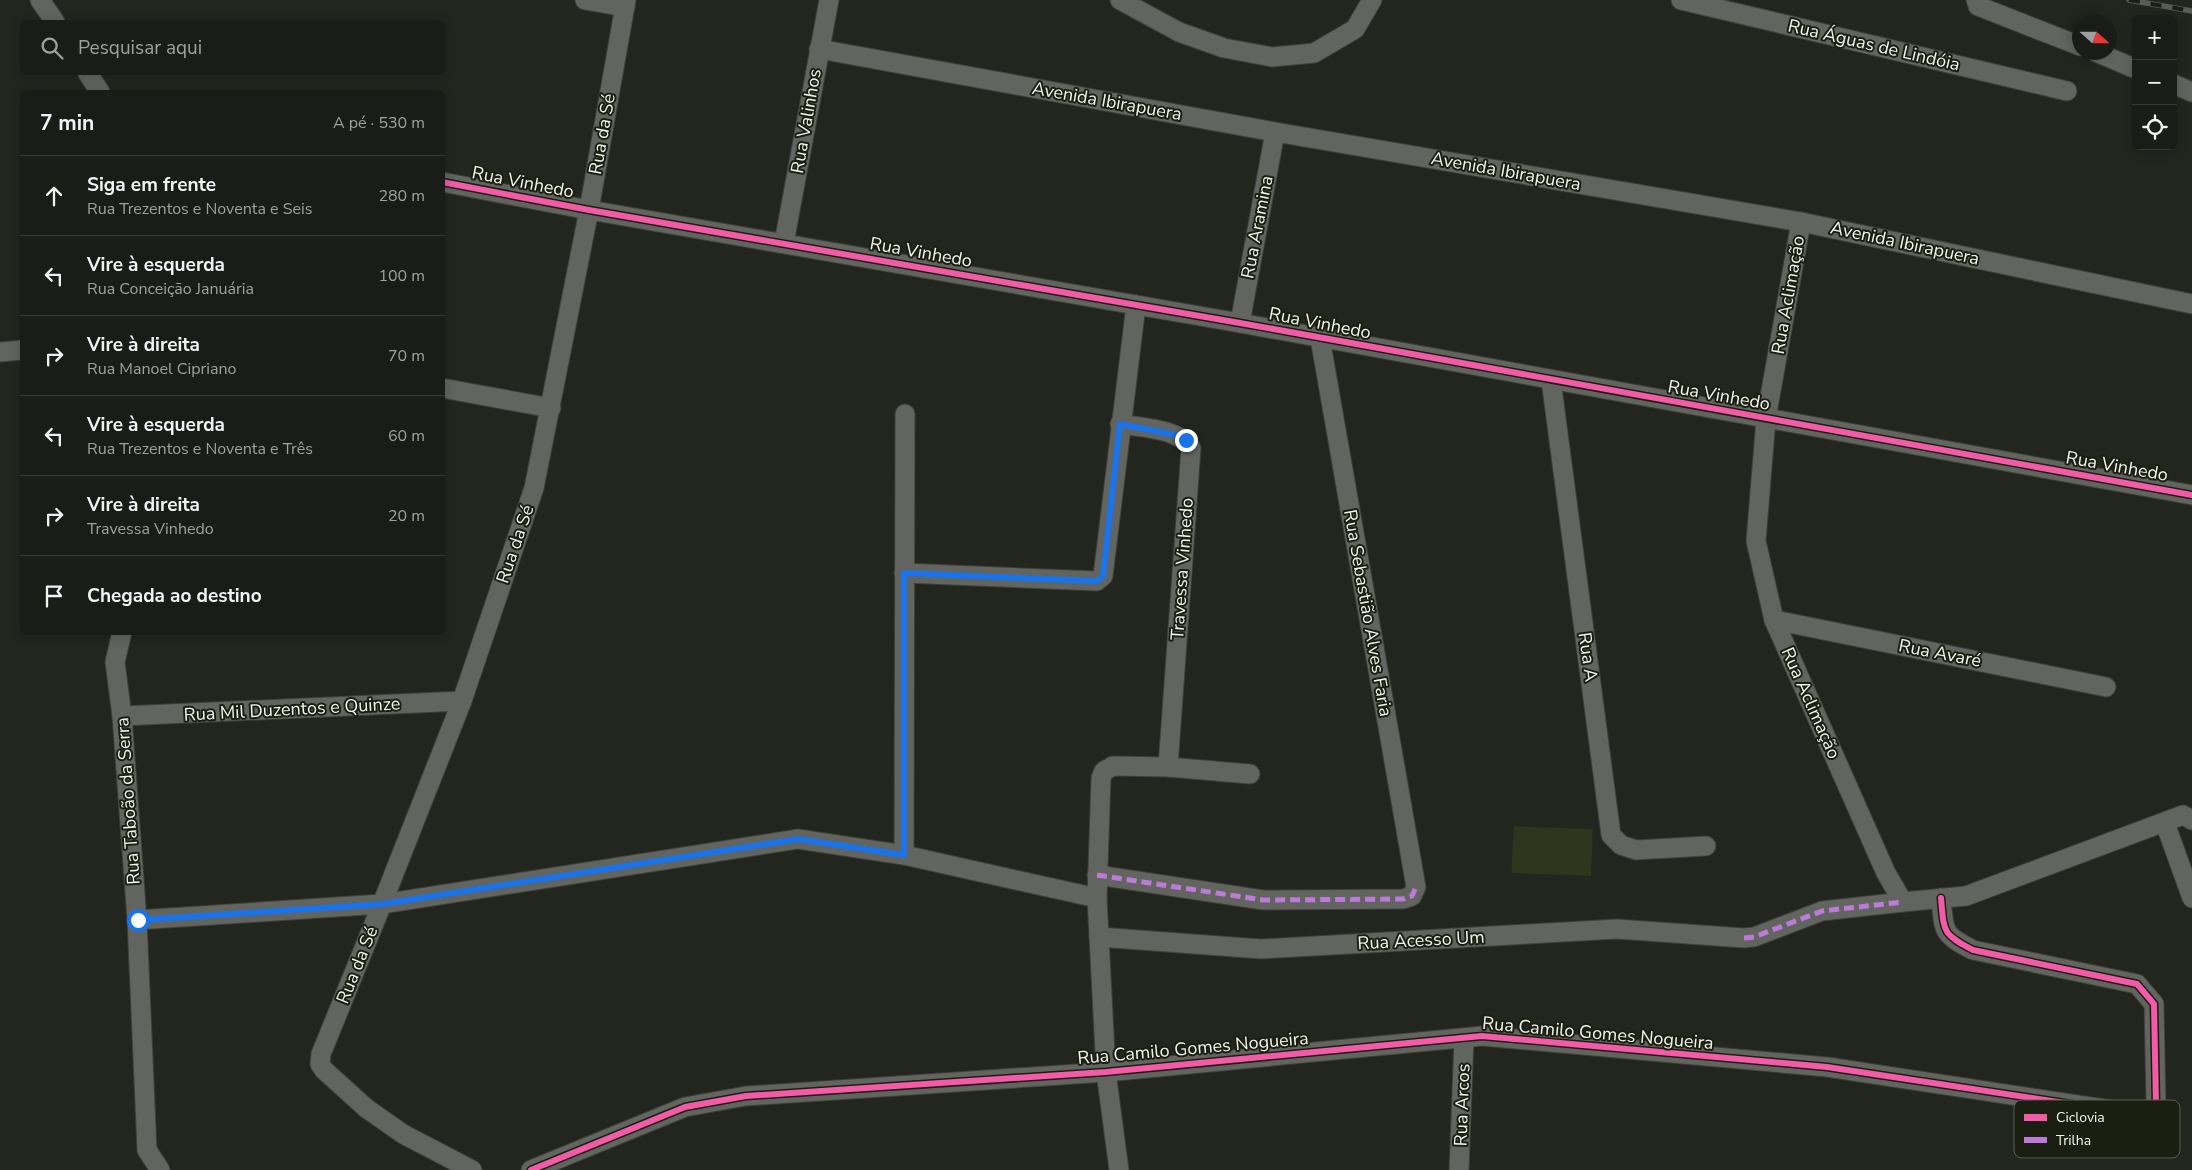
<!DOCTYPE html>
<html lang="pt">
<meta charset="utf-8">
<style>
body{margin:0;font-family:"Nunito Sans",sans-serif;background:#272924;color:#f1f3f6}
.controls{position:absolute;right:15px;top:15px;display:grid;overflow:hidden;border-radius:8px;box-shadow:0 2px 12px #0003}
.controls button{width:45px;height:45px;display:grid;place-items:center;padding:0;border:0;border-bottom:1px solid #383a36;background:#1a1c17;color:#f1f3f6;font:25px sans-serif}
.compass{position:absolute;left:2072px;top:15px;width:45px;height:45px;border-radius:50%;background:#1a1c17;box-shadow:0 2px 12px #0003;rotate:111deg}
.stop{position:absolute;width:15px;height:15px;margin:-11px;border:4px solid #1a73e8;border-radius:50%;background:#fff}
.stop.end{background:#1a73e8;border-color:#fff;box-shadow:0 1px 5px #0008}
.list{margin:0;padding:0;list-style:none}
h2{display:flex;justify-content:space-between;align-items:center;height:65px;margin:0;padding:0 20px;font-size:21px}
h2 small{font-size:16px;font-weight:400;color:#9fa1a1}
.list li{display:grid;grid-template-columns:32px 1fr auto;gap:15px;align-items:center;box-sizing:border-box;height:80px;padding:0 20px;border-top:1px solid #383a36}
.list b{display:block;font-size:19px;white-space:nowrap}
.list p{margin:0;font-size:16px;white-space:nowrap;color:#9fa1a1}
.list em{font-size:16px;font-style:normal;color:#9fa1a1}
.icon{flex:none;width:28px;height:28px;fill:none;stroke:currentColor;stroke-width:2;stroke-linecap:round;stroke-linejoin:round}
.map{position:relative;flex:none;width:2192px;height:1170px;overflow:hidden}
.search{position:absolute;background:#1a1c17;box-shadow:0 2px 12px #0003;left:20px;top:20px;width:425px;height:55px;display:flex;align-items:center;gap:12px;box-sizing:border-box;padding:0 18px;border-radius:8px;color:#9fa1a1;font-size:19px}
.panel{position:absolute;background:#1a1c17;box-shadow:0 2px 12px #0003;left:20px;top:90px;width:425px;height:545px;border-radius:8px}
.map>svg:first-child{display:block}
.garden{fill:#2d351c}
.lines{fill:none;stroke-linecap:round;stroke-linejoin:round}
.minor-casing{stroke:#3d403a;stroke-width:21}
.minor{stroke:#62645f;stroke-width:19}
.rail-casing{stroke:#5a5c56;stroke-width:5.5}
.rail{stroke:#1b1f12;stroke-width:4;stroke-dasharray:11;stroke-linecap:butt}
.quiet{stroke:#bd7bd9;stroke-width:5;stroke-dasharray:10 5;stroke-linecap:butt}
.cycleway-casing{stroke:#1b1f12;stroke-width:9}
.cycleway{stroke:#f35aa7;stroke-width:6}
.route{stroke:#1a73e8;stroke-width:6}
.labels{text-anchor:middle;dominant-baseline:central;stroke-width:4;stroke-linejoin:round;paint-order:stroke}
.street-label{font-size:18px;fill:#f1f4ec;stroke:#1b1f12}
.key{fill:#1b1f12;stroke:#5b5f53;stroke-width:1}
.key-label{font-size:14px;fill:#f1f4ec}
</style>
<div class="map">
<svg width="2192" height="1170" viewBox="0 0 2192 1170">
<rect width="100%" height="100%" fill="#23251f"/>
<polygon class="garden" points="1514,826 1593,829 1591,876 1511,873"/>
<g class="lines">
<defs>
<g id="minor">
<polyline points="40,0 55,22"/>
<polyline points="585,0 625,7"/>
<polyline points="1120,0 1179,32 1224,48 1272,57 1314,53 1355,29 1372,0"/>
<polyline points="1681,0 2067,91"/>
<polyline points="1976,0 1978,6 2080,46"/>
<polyline points="819,49 1275,132 1801,222 2192,304"/>
<polyline points="2096,52 2136,69"/>
<polyline points="87,72 100,92"/>
<polyline points="2173,84 2192,92"/>
<polyline points="442,182 589,210 1240,323 2192,495"/>
<polyline points="1801,222 1766,419 1756,541 1774,620 1886,873 1903,902 1966,896 2183,815 2192,820"/>
<polyline points="784,243 829,0"/>
<polyline points="1240,323 1275,132"/>
<polyline points="0,352 22,350"/>
<polyline points="1551,380 1611,835 1621,845 1636,850 1706,846"/>
<polyline points="442,388 551,408"/>
<polyline points="904,573 1097,581 1103,576 1136,305"/>
<polyline points="1774,620 2106,687"/>
<polyline points="122,632 115,662 122,716 137,920 147,1150 160,1170"/>
<polyline points="122,716 462,701"/>
<polyline points="1168,767 1250,774"/>
<polyline points="2165,823 2192,898"/>
<polyline points="904,855 905,414"/>
<polyline points="1097,875 1263,900 1403,899 1412,896 1416,887 1320,338"/>
<polyline points="137,920 382,904 798,839 904,855 1097,898"/>
<polyline points="1099,937 1261,949 1617,929 1744,938 1754,937 1822,911 1903,902"/>
<polyline points="472,1170 403,1134 366,1108 324,1070 320,1064 321,1054 382,904 462,701 534,488 589,210 626,0"/>
<path d="M531,1170L685,1107L746,1096L1106,1072L1482,1036L1827,1067L2151,1116L2156,1104L2154,1004L2137,984L1973,950C1942,934 1944,932 1941,898"/>
<path d="M1119,1170L1106,1072L1097,898L1101,778L1104,771L1113,766L1168,767L1191,448C1178,428 1143,428 1120,424"/>
<polyline points="1459,1170 1464,1039"/>
</g>
</defs>
<use href="#minor" class="minor-casing"/>
<use href="#minor" class="minor"/>
<defs>
<polyline id="rail" points="2129,0 2192,11"/>
</defs>
<use href="#rail" class="rail-casing"/>
<use href="#rail" class="rail"/>
<g class="quiet">
<polyline points="1097,875 1263,900 1403,899 1412,896 1416,887"/>
<polyline points="1744,938 1754,937 1822,911 1903,902"/>
</g>
<defs>
<g id="cycleway">
<polyline points="442,182 589,210 1240,323 2192,495"/>
<path d="M531,1170L685,1107L746,1096L1106,1072L1482,1036L1827,1067L2151,1116L2156,1104L2154,1004L2137,984L1973,950C1942,934 1944,932 1941,898"/>
</g>
</defs>
<use href="#cycleway" class="cycleway-casing"/>
<use href="#cycleway" class="cycleway"/>
</g>
<g class="lines">
<polyline class="route" points="138,920 382,904 798,839 904,855 904,573 1097,581 1103,576 1120,424 1176,435 1186,440"/>
</g>
<g class="labels">
<g class="street-label">
<text transform="translate(1874 45) rotate(13)">Rua Águas de Lindóia</text>
<text transform="translate(1107 101) rotate(10)">Avenida Ibirapuera</text>
<text transform="translate(806 121) rotate(-80)">Rua Valinhos</text>
<text transform="translate(602 134) rotate(-80)">Rua da Sé</text>
<text transform="translate(1506 171) rotate(10)">Avenida Ibirapuera</text>
<text transform="translate(523 182) rotate(11)">Rua Vinhedo</text>
<text transform="translate(1257 227) rotate(-79)">Rua Aramina</text>
<text transform="translate(1905 243) rotate(12)">Avenida Ibirapuera</text>
<text transform="translate(921 252) rotate(10)">Rua Vinhedo</text>
<text transform="translate(1788 295) rotate(-80)">Rua Aclimação</text>
<text transform="translate(1320 323) rotate(11)">Rua Vinhedo</text>
<text transform="translate(1719 395) rotate(10)">Rua Vinhedo</text>
<text transform="translate(2117 466) rotate(10)">Rua Vinhedo</text>
<text transform="translate(515 544) rotate(-71)">Rua da Sé</text>
<text transform="translate(1182 569) rotate(-86)">Travessa Vinhedo</text>
<text transform="translate(1368 613) rotate(80)">Rua Sebastião Alves Faria</text>
<text transform="translate(1940 653) rotate(11)">Rua Avaré</text>
<text transform="translate(1588 657) rotate(82)">Rua A</text>
<text transform="translate(1811 703) rotate(66)">Rua Aclimação</text>
<text transform="translate(292 709) rotate(-3)">Rua Mil Duzentos e Quinze</text>
<text transform="translate(128 801) rotate(-94)">Rua Taboão da Serra</text>
<text transform="translate(1421 940) rotate(-3)">Rua Acesso Um</text>
<text transform="translate(357 965) rotate(-68)">Rua da Sé</text>
<text transform="translate(1598 1033) rotate(5)">Rua Camilo Gomes Nogueira</text>
<text transform="translate(1193 1048) rotate(-5)">Rua Camilo Gomes Nogueira</text>
<text transform="translate(1462 1105) rotate(-88)">Rua Arcos</text>
</g>
</g>
<rect x="2014" y="1100" width="166" height="58" rx="8" class="key"/>
<rect x="2024" y="1114" width="23" height="7" fill="#f35aa7"/>
<rect x="2024" y="1137" width="23" height="6" fill="#bd7bd9"/>
<g class="key-label">
<text x="2056" y="1122">Ciclovia</text>
<text x="2056" y="1145">Trilha</text>
</g>
</svg>
<div class="controls">
<button>+</button>
<button>−</button>
<button><svg class="icon" aria-label="locate" viewBox="0 0 24 24"><circle cx="12" cy="12" r="6"/><path d="M12 2v4M12 18v4M2 12h4M18 12h4"/></svg></button>
</div>
<svg class="compass" viewBox="-18 -18 36 36"><path d="M0-13l5 13h-10z" fill="#e53935"/><path d="M0 13l5-13h-10z" fill="#9fa1a1"/></svg>
<div class="stop" style="left:138px;top:920px"></div>
<div class="stop end" style="left:1186px;top:440px"></div>
<div class="search"><svg class="icon" aria-label="search" viewBox="0 0 24 24"><circle cx="10" cy="10" r="6"/><path d="M15 15l6 6"/></svg>Pesquisar aqui</div>
<section class="panel">
<h2>7 min<small>A pé · 530 m</small></h2>
<ul class="list">
<li><svg class="icon" aria-label="ahead" viewBox="0 0 24 24"><path d="M12 20V5M6 11l6-6 6 6"/></svg><div><b>Siga em frente</b><p>Rua Trezentos e Noventa e Seis</p></div><em>280 m</em></li>
<li><svg class="icon" aria-label="left" viewBox="0 0 24 24"><path d="M17 20v-9H6M10 6l-5 5 5 5"/></svg><div><b>Vire à esquerda</b><p>Rua Conceição Januária</p></div><em>100 m</em></li>
<li><svg class="icon" aria-label="right" viewBox="0 0 24 24"><path d="M7 20v-9h11M14 6l5 5-5 5"/></svg><div><b>Vire à direita</b><p>Rua Manoel Cipriano</p></div><em>70 m</em></li>
<li><svg class="icon" aria-label="left" viewBox="0 0 24 24"><path d="M17 20v-9H6M10 6l-5 5 5 5"/></svg><div><b>Vire à esquerda</b><p>Rua Trezentos e Noventa e Três</p></div><em>60 m</em></li>
<li><svg class="icon" aria-label="right" viewBox="0 0 24 24"><path d="M7 20v-9h11M14 6l5 5-5 5"/></svg><div><b>Vire à direita</b><p>Travessa Vinhedo</p></div><em>20 m</em></li>
<li><svg class="icon" aria-label="arrive" viewBox="0 0 24 24"><path d="M6 21V4h12l-3 4 3 4H6"/></svg><div><b>Chegada ao destino</b></div></li>
</ul>
</section>
</div>
